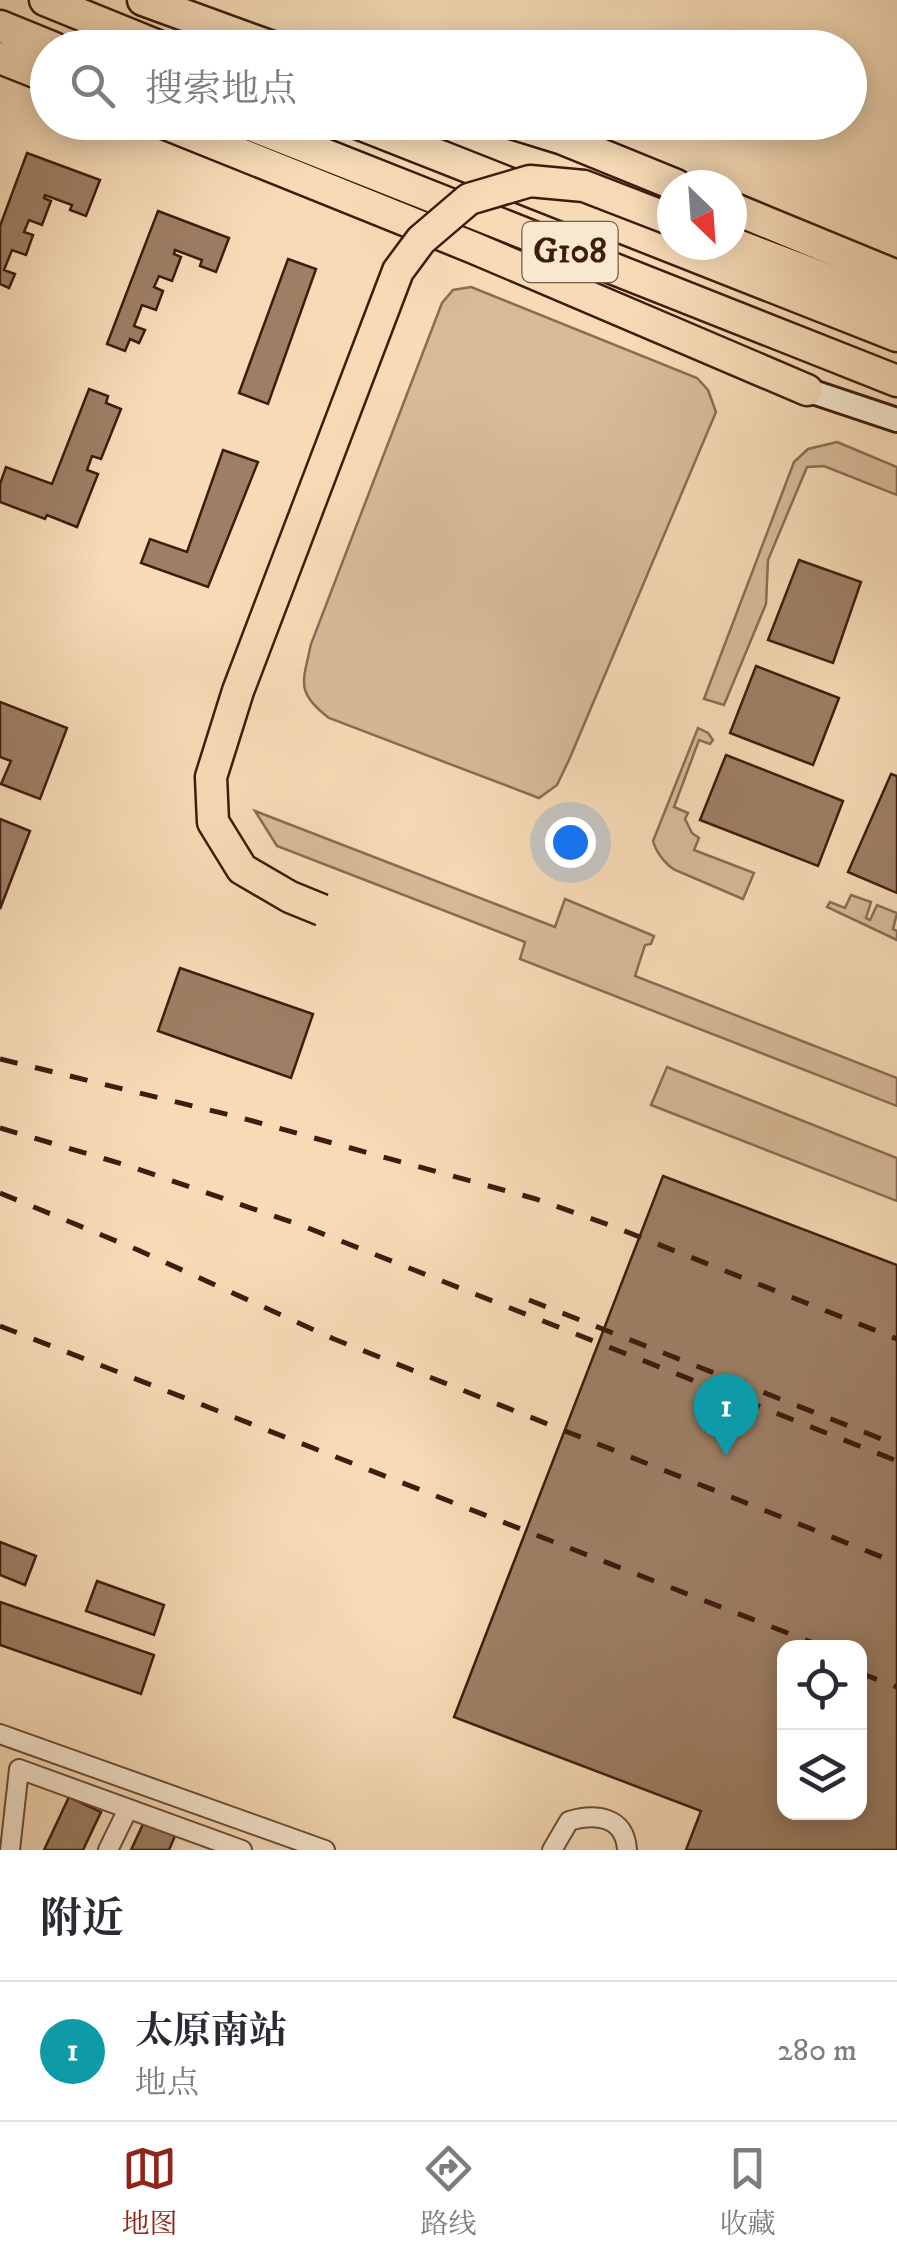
<!DOCTYPE html>
<html lang="zh">
<meta charset="utf-8">
<style>
body{margin:0;font-family:"IM FELL DW Pica","Noto Serif SC",serif;background:#f2f2f3;color:#2b2b33}
.controls{position:absolute;right:30px;bottom:30px;display:grid;overflow:hidden;border-radius:20px;box-shadow:0 5px 25px #0003}
.controls button{width:90px;height:90px;display:grid;place-items:center;padding:0;border:0;border-bottom:2px solid #e1e1e2;background:#fff;color:#2b2b33;font:50px sans-serif}
.compass{position:absolute;left:657px;top:170px;width:90px;height:90px;border-radius:50%;background:#fff;box-shadow:0 5px 25px #0003;rotate:155deg}
.you{position:absolute;left:570px;top:842px;width:35px;height:35px;margin:-25px;border:8px solid #fff;border-radius:50%;background:#1a73e8;box-shadow:0 0 0 15px #1a73e833}
.badge{display:grid;place-items:center;width:65px;height:65px;border-radius:50%;background:#8f2418;color:#fff;font-size:32px;font-weight:700}
.pin{position:absolute;translate:-50% -82px;filter:drop-shadow(0 2px 5px #0008)}
.pin::after{content:'';position:absolute;top:52px;width:35px;height:30px;background:inherit;clip-path:polygon(0 0,100% 0,50% 100%)}
.list{margin:0;padding:0;list-style:none}
h2{display:flex;justify-content:space-between;align-items:center;height:130px;margin:0;padding:0 40px;font-size:42px}
h2 small{font-size:32px;font-weight:400;color:#7c7c81}
.list li{display:grid;grid-template-columns:65px 1fr auto;gap:30px;align-items:center;box-sizing:border-box;height:140px;padding:0 40px;border-top:2px solid #e1e1e2}
.list b{display:block;font-size:38px;white-space:nowrap}
.list p{margin:0;font-size:32px;white-space:nowrap;color:#7c7c81}
.list em{font-size:32px;font-style:normal;color:#7c7c81}
.icon{flex:none;width:55px;height:55px;fill:none;stroke:currentColor;stroke-width:2;stroke-linecap:round;stroke-linejoin:round}
.map{position:relative;flex:none;width:897px;height:1850px;overflow:hidden}
.search{position:absolute;background:#fff;box-shadow:0 5px 25px #0003;left:30px;right:30px;top:30px;height:110px;display:flex;align-items:center;gap:25px;box-sizing:border-box;padding:0 35px;border-radius:55px;color:#7c7c81;font-size:38px}
.sheet{height:270px;background:#fff}
nav{display:flex;justify-content:space-around;align-items:center;box-sizing:border-box;height:140px;border-top:2px solid #e1e1e2;background:#fff;font-size:28px;color:#7c7c81}
nav a{display:grid;justify-items:center;gap:5px}
nav .on{color:#8f2418}
.map>svg:first-child{display:block}
.green{fill:#d7bb99;stroke:#8a6c54;stroke-width:2.5}
.building{fill:#9e7f65;stroke:#3e1c0e;stroke-width:2.5;fill-rule:evenodd}
.lines{fill:none;stroke-linecap:round;stroke-linejoin:round}
.street-casing{stroke:#6c4c38;stroke-width:22}
.secondary-casing{stroke:#3e1c0e;stroke-width:28}
.highway-casing{stroke:#3e1c0e;stroke-width:35}
.street{stroke:#f9e8d0;stroke-width:18}
.secondary{stroke:#f9e8d0;stroke-width:22}
.highway{stroke:#f6dbb6;stroke-width:30}
.rail{stroke:#3e1c0e;stroke-width:5;stroke-dasharray:18 18;stroke-linecap:butt}
.highway-bridge-casing{stroke:#3e1c0e;stroke-width:35;stroke-linecap:butt}
.highway-bridge{stroke:#f6dbb6;stroke-width:30}
.labels{text-anchor:middle;dominant-baseline:central;stroke-width:8;stroke-linejoin:round;paint-order:stroke}
.shield{fill:#f9e8d0;stroke:#765948;stroke-width:2.5}
.shield-label{font-size:35px;font-weight:bold;fill:#3e1c0e}
</style>
<div class="map">
<svg width="897" height="1850" viewBox="0 0 897 1850">
<rect width="100%" height="100%" fill="#f6dbb6"/>
<filter id="stains"><feTurbulence type="fractalNoise" baseFrequency=".002" numOctaves="4"/><feColorMatrix values="0 0 0 0 .2 0 0 0 0 .09 0 0 0 0 .02 0 0 0 .5 -.17"/></filter>
<radialGradient id="worn" r=".72"><stop offset=".6" stop-color="#630" stop-opacity="0"/><stop offset="1" stop-color="#630" stop-opacity=".3"/></radialGradient>
<g class="green">
<path d="M471,287L697,378L708,390L716,412L569,760L557,785L539,798L329,718C295,692 303,682 311,644L442,303L453,290Z"/>
<polygon points="837,442 897,467 897,495 824,466 807,467 768,560 766,604 724,705 704,699 794,462 808,449"/>
<path d="M698,728L708,733L713,740L710,744L699,740L674,807L688,813L685,819L692,833L699,838L694,850L754,873L743,899L675,870C665,864 656,852 653,841Z"/>
<polygon points="255,811 555,927 565,899 654,936 651,944 645,945 635,976 897,1078 897,1106 520,959 525,942 277,846"/>
<polygon points="851,895 871,902 866,918 870,920 877,905 897,913 893,929 897,931 897,940 827,907 830,902 845,908"/>
<polygon points="667,1067 897,1158 897,1201 651,1105"/>
</g>
<g class="building">
<polygon points="27,153 100,180 86,216 70,210 72,205 45,195 44,198 51,201 42,225 29,220 24,232 33,235 26,255 12,250 4,270 15,274 9,288 0,284 0,226"/>
<polygon points="158,211 229,238 216,272 200,266 202,260 175,250 174,254 181,257 172,281 159,276 154,287 163,291 156,310 142,305 134,326 145,330 139,343 130,339 125,351 107,344"/>
<polygon points="288,259 316,269 268,404 239,393"/>
<polygon points="89,389 108,396 106,403 121,409 101,459 92,456 87,470 98,474 77,527 47,515 45,519 0,502 0,484 6,467 52,484"/>
<polygon points="223,450 258,462 208,587 141,563 150,539 187,552"/>
<polygon points="799,560 861,582 833,663 768,640"/>
<polygon points="756,666 839,698 813,765 730,733"/>
<polygon points="0,702 67,728 40,799 1,784 11,761 0,757"/>
<polygon points="726,755 843,801 818,866 700,820"/>
<polygon points="891,774 897,776 897,893 848,872"/>
<polygon points="0,819 30,831 0,909"/>
<polygon points="180,968 313,1014 291,1078 158,1031"/>
<path d="M663,1176L897,1265V1850H686L701,1811L454,1717ZM784,1648H860V1812H784Z"/>
<polygon points="0,1542 36,1556 25,1585 0,1575"/>
<polygon points="97,1581 164,1605 154,1635 86,1611"/>
<polygon points="0,1602 154,1655 141,1694 0,1645"/>
<polygon points="69,1797 101,1812 83,1850 44,1850"/>
<polygon points="144,1822 175,1836 169,1850 131,1850"/>
</g>
<g class="lines">
<defs>
<g id="street">
<polyline points="0,1734 325,1850"/>
<polyline points="10,1850 19,1769 242,1850"/>
<polyline points="108,1850 128,1809"/>
<path d="M552,1850L569,1821C595,1813 625,1816 627,1850"/>
</g>
<polyline id="secondary" points="807,390 897,420"/>
<g id="highway">
<polyline points="45,0 163,48"/>
<polyline points="143,0 275,48"/>
<polyline points="0,26 54,48"/>
<polyline points="0,58 48,77"/>
<polyline points="161,122 474,248 807,390"/>
<polyline points="243,122 897,381"/>
<polyline points="354,122 897,336"/>
<polyline points="508,122 563,139 676,185"/>
<polyline points="732,208 897,276"/>
<polyline points="732,243 897,306"/>
</g>
</defs>
<use href="#street" class="street-casing"/>
<use href="#secondary" class="secondary-casing"/>
<use href="#highway" class="highway-casing"/>
<use href="#street" class="street"/>
<use href="#secondary" class="secondary"/>
<use href="#highway" class="highway"/>
<g class="rail">
<polyline points="0,1059 238,1117 536,1199 612,1226 897,1339"/>
<polyline points="0,1128 129,1166 303,1226 897,1461"/>
<polyline points="0,1193 138,1250 334,1339 897,1563"/>
<polyline points="529,1300 897,1445"/>
<polyline points="0,1326 826,1648"/>
<polyline points="860,1673 897,1687"/>
</g>
<defs>
<polyline id="highway-bridge" points="322,910 290,897 242,869 213,822 211,777 238,691 398,271 421,240 469,199 530,181 584,186 672,220"/>
</defs>
<use href="#highway-bridge" class="highway-bridge-casing"/>
<use href="#highway-bridge" class="highway-bridge"/>
</g>
<g class="labels">
<rect class="shield" x="522.5" y="222" width="95" height="60" rx="8"/>
<g class="shield-label">
<text x="570" y="252">G108</text>
</g>
</g>
<rect width="100%" height="100%" filter="url(#stains)"/>
<rect width="100%" height="100%" fill="url(#worn)"/>
</svg>
<div class="controls">
<button><svg class="icon" aria-label="locate" viewBox="0 0 24 24"><circle cx="12" cy="12" r="6"/><path d="M12 2v4M12 18v4M2 12h4M18 12h4"/></svg></button>
<button><svg class="icon" aria-label="layers" viewBox="0 0 24 24"><path d="M12 4l9 5-9 5-9-5zM3 14l9 5 9-5"/></svg></button>
</div>
<svg class="compass" viewBox="-18 -18 36 36"><path d="M0-13l5 13h-10z" fill="#e53935"/><path d="M0 13l5-13h-10z" fill="#7c7c81"/></svg>
<div class="you"></div>
<div class="pin badge" style="left:726px;top:1456px;background:#0f9aa8">1</div>
<div class="search"><svg class="icon" aria-label="search" viewBox="0 0 24 24"><circle cx="10" cy="10" r="6"/><path d="M15 15l6 6"/></svg>搜索地点</div>
</div>
<section class="sheet">
<h2>附近<small></small></h2>
<ul class="list">
<li><span class="badge" style="background:#0f9aa8">1</span><div><b>太原南站</b><p>地点</p></div><em>280 m</em></li>
</ul>
</section>
<nav>
<a class="on"><svg class="icon" aria-label="map" viewBox="0 0 24 24"><path d="M3 6l6-2 6 2 6-2v14l-6 2-6-2-6 2zM9 4v14M15 6v14"/></svg>地图</a>
<a><svg class="icon" aria-label="directions" viewBox="0 0 24 24"><path d="M12 3l9 9-9 9-9-9zM9 14v-3h6M13 9l2 2-2 2"/></svg>路线</a>
<a><svg class="icon" aria-label="saved" viewBox="0 0 24 24"><path d="M7 4h10v16l-5-4-5 4z"/></svg>收藏</a>
</nav>
